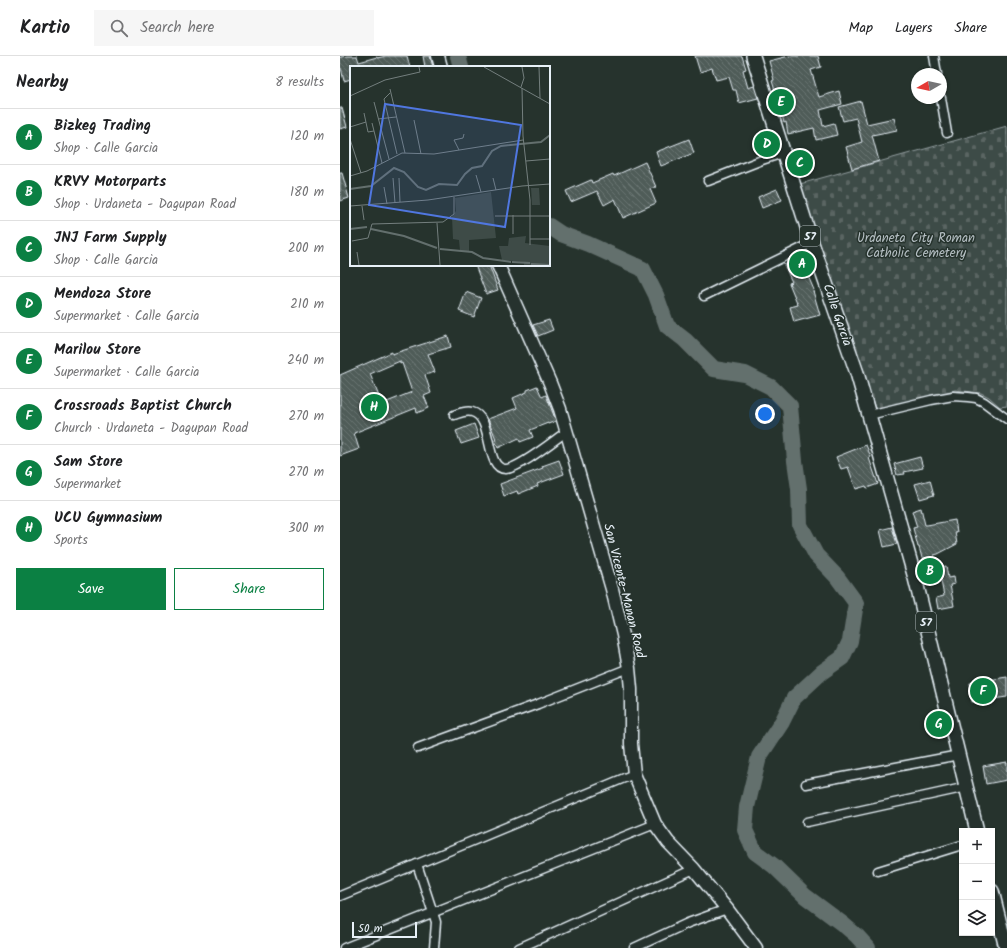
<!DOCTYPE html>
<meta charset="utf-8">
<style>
body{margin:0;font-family:Kalam,sans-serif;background:#f6f6f6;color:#202124}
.controls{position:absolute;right:12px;bottom:12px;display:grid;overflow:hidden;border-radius:0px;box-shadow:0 1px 3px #0004}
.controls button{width:36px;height:36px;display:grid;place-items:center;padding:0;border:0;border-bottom:1px solid #e0e0e0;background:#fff;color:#202124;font:20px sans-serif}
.compass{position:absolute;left:571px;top:12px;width:36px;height:36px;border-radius:50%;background:#fff;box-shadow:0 1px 3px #0004;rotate:261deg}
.scale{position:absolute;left:12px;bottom:10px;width:65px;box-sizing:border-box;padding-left:4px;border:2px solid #e8f1f8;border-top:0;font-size:11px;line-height:14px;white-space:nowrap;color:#e8f1f8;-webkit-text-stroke:3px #26332d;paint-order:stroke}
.you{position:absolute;left:425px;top:358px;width:14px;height:14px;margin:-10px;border:3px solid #fff;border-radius:50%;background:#1a73e8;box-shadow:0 0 0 6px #1a73e833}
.badge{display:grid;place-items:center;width:26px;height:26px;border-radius:50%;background:#0b8043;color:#fff;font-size:13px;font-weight:700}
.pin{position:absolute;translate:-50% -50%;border:2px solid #fff;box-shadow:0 1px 4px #0006}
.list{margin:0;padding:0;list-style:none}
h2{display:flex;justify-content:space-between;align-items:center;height:52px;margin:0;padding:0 16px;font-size:17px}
h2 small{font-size:13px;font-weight:400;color:#757577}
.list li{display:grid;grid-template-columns:26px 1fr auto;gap:12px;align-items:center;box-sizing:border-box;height:56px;padding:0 16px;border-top:1px solid #e0e0e0}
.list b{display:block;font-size:15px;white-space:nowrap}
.list p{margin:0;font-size:13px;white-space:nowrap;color:#757577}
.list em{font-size:13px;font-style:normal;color:#757577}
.actions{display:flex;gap:8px;padding:12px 16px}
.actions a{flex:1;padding:9px 0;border:1px solid #0b8043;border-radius:0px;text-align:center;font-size:14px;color:#0b8043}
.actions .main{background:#0b8043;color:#fff}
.icon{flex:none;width:22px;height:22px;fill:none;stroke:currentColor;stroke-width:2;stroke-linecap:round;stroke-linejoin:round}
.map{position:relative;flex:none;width:667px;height:892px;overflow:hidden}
header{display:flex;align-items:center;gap:24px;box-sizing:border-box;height:56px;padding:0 20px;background:#fff;border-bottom:1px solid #e0e0e0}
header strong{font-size:19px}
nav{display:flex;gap:22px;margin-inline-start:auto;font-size:14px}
.search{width:280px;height:36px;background:#f6f6f6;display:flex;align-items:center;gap:10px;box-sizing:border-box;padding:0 14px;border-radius:0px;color:#757577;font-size:15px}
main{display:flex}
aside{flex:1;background:#fff}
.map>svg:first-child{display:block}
.cemetery{fill:url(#cemetery-stones);stroke:#939ea0}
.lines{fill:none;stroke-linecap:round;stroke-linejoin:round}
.river{stroke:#636f6d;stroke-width:16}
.building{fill:url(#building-back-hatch);stroke:#e8f1f8;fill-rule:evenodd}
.street-casing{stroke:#e8f1f8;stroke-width:11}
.secondary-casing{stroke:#e8f1f8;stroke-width:15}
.primary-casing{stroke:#e8f1f8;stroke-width:16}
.street{stroke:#26332d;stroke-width:8}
.secondary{stroke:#26332d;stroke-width:12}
.primary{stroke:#26332d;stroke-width:13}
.labels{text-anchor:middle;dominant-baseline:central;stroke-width:3;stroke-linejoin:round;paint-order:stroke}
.shield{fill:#26332d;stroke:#aeb8bb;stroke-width:1}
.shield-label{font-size:12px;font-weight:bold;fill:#e8f1f8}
.park-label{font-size:13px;fill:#b5bfc3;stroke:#26332d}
.street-label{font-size:13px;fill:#e8f1f8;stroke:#26332d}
.inset-river{fill:none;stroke:#636f6d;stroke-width:2}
.inset-road{fill:none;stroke:#747f7e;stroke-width:1}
.view{fill:#5077e0;fill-opacity:0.15;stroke:#5077e0;stroke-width:2}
.inset-edge{fill:none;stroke:#e8f1f8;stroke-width:2}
</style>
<header>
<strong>Kartio</strong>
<div class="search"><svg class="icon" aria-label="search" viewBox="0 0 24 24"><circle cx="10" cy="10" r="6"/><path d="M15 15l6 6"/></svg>Search here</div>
<nav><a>Map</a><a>Layers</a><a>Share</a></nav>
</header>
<main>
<aside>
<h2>Nearby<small>8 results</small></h2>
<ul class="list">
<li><span class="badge">A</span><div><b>Bizkeg Trading</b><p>Shop · Calle Garcia</p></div><em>120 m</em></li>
<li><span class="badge">B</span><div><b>KRVY Motorparts</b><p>Shop · Urdaneta - Dagupan Road</p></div><em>180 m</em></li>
<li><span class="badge">C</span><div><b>JNJ Farm Supply</b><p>Shop · Calle Garcia</p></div><em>200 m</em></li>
<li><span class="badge">D</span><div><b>Mendoza Store</b><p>Supermarket · Calle Garcia</p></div><em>210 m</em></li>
<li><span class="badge">E</span><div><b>Marilou Store</b><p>Supermarket · Calle Garcia</p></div><em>240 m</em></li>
<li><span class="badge">F</span><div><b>Crossroads Baptist Church</b><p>Church · Urdaneta - Dagupan Road</p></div><em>270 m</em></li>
<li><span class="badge">G</span><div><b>Sam Store</b><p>Supermarket</p></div><em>270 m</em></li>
<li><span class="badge">H</span><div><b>UCU Gymnasium</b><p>Sports</p></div><em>300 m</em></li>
</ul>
<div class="actions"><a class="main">Save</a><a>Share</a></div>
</aside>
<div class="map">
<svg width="667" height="892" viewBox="0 0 667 892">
<defs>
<pattern id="cemetery-stones" width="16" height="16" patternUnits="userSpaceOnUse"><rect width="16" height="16" fill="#3e4b47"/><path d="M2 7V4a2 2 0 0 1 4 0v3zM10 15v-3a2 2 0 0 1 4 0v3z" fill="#5a6562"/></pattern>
<pattern id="building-back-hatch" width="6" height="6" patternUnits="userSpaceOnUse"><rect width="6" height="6" fill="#505c59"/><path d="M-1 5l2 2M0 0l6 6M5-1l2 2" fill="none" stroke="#697472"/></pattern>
</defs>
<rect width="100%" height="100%" fill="#26332d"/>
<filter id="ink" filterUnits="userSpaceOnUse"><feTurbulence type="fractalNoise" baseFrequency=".025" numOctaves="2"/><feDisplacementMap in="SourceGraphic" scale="8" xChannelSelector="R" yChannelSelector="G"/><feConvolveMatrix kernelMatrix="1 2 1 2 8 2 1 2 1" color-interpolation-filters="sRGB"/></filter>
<g filter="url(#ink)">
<polygon class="cemetery" points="667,70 667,350 660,351 649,341 641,337 615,334 546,353 539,353 535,352 460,128"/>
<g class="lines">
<g class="river">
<polyline points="118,0 121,11"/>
<polyline points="209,170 221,178 248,188 303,213 316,239 327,270 345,284 374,313 405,318 431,331 450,350 455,405 459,433 460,469 476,499 497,521 516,547 510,585 502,602 482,616 454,642 442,666 419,701 407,751 405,774 415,796 434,810 465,840 504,869 517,880 528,892"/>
</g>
</g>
<g class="building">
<polygon points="7,0 17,0 19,6 37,1 37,2 46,0 67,0 70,11 11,11 11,23 4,25 1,12 0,12 0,1"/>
<polygon points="83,0 90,0 93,11 85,11"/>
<polygon points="355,0 402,0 406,13 403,14 408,32 414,30 418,42 399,47 396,34 393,34 389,21 376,24 372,12 360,16"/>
<polygon points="449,0 478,0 481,11 471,14 479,41 499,35 502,48 480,54 483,70 494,67 497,79 476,84 474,72 448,78 446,66 444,67 438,41 437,41 432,25 434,24 429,5"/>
<polygon points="521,45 527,68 554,62 557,74 532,79 539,105 512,113 506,91 522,86 516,62 503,65 499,51"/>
<polygon points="0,52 2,52 7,71 0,73"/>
<polygon points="349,83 354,97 321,110 316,96"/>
<polygon points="428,85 431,92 422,95 420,87"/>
<polygon points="465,99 467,110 457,113 455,101"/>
<polygon points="305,106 316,131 310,133 316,147 283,162 275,143 264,149 257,135 231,146 226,135 251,124 252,127 273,118 274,120"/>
<polygon points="0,117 2,117 9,142 0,145"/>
<polygon points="437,133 442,144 422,152 418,141"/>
<polygon points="463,200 468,211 465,213 474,234 473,235 480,259 454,266 450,251 458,249 449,227 452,226 444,209"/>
<polygon points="135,209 149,209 158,234 146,238"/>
<polygon points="126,236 141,242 134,261 119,255"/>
<polygon points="209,264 213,274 198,280 193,269"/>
<path d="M108,280L111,291L88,298L95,316L85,319L91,337L84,340L89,352L77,357L76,352L14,377L19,393L0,400V319L52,296V298ZM60,305V308L62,307L72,336L42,348L30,318Z"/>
<polygon points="197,330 202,341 206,339 216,365 208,368 208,367 190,374 193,381 180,386 179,382 158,392 155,384 156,383 148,363 177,352 173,342 187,336 187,334"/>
<polygon points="134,368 139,382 121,388 116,375"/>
<polygon points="526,389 531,401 529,402 538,428 527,432 526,430 516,433 508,411 501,413 496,401"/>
<polygon points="580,401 583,412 564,416 565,418 557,419 554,408"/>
<polygon points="219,404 224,418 197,428 198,430 178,438 177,435 164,440 160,428 203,412 202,410"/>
<polygon points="590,424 594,439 580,443 575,428"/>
<polygon points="581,452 585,469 587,469 615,464 617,476 615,476 617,488 598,498 594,499 596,512 606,510 608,522 614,521 615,528 610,529 614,550 598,553 596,542 604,540 600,520 588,522 584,501 582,502 579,491 578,491 573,472 577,471 572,455"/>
<polygon points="552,471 557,488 544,491 540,474"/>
<polygon points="667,621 667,641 632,646 630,627"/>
<polygon points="602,664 603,672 589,675 587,667"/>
<polygon points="667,706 667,724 646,728 643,710"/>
</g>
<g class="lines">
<defs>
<g id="street">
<polyline points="594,0 597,18"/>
<polyline points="601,42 607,77"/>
<polyline points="368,125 422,104 443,97"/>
<polyline points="364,240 472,187"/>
<path d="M114,359C120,357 126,354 132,356C154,361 144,414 166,413C180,412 213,385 226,376"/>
<polyline points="529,359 591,344 613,340 628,341 636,342 644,346 660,358 667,363"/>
<polyline points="78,692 198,648 289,612"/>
<polyline points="466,728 619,699"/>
<polyline points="467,766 627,731"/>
<polyline points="77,808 96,866 94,892"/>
<polyline points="538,815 622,789"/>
<polyline points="0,840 294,718"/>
<polyline points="4,892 315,768"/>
<polyline points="179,892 354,813"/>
<polyline points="294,892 348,867 387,853"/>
</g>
<g id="secondary">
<polyline points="98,0 101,11"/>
<polyline points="158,209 210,327 220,353 272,533 283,579 289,612 291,633 291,688 294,718 315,768 328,786 354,813 387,853 416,892"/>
</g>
<g id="primary">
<polyline points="413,0 472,187 517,317 529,359 575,522 637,775"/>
<polyline points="652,835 666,892"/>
</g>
</defs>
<use href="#street" class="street-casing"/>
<use href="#secondary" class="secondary-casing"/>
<use href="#primary" class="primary-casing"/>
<use href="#street" class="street"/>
<use href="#secondary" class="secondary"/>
<use href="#primary" class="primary"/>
</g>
</g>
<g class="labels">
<g class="shield">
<rect x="460" y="170" width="20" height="20" rx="3"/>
<rect x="576" y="556" width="20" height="20" rx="3"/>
</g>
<g class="shield-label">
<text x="470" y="180">57</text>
<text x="586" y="566">57</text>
</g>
<g class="park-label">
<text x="576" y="182">Urdaneta City Roman<tspan x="576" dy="15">Catholic Cemetery</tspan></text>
</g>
<g class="street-label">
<text transform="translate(497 259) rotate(71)">Calle Garcia</text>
<text transform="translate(284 535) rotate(76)">San Vicente-Manan Road</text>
</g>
</g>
<g transform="translate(10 10)">
<rect width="200" height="200" fill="#26332d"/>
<path d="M141,126L146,172L119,174V185H110L109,174L103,173L102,151L106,145L105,132ZM176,170L175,177L200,180V199H174V196L152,194L149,180H158L159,172Z" fill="#3e4b47"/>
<path d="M181,122H189L190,139H182Z" fill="#3e4b47"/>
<path class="inset-river" d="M0,123L21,120L44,102L54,106L68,121L76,124L89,118L107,119L115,108L122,102L132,100L142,85L151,80L191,76L200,69M0,163L17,161M21,163L54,170L87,182M90,183L122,186L133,192L161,196M162,196L180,197M181,198L200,199"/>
<path class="inset-road" d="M134,1L200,38M189,1L190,32M171,21L174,12L172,1M172,22L173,70L180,134V179M40,23L55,87M40,27L34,33L47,88M0,30L35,14L70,6L69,1M24,36L39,93M14,47L18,66L24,65M28,53L46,51M64,54L71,88M22,57L32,97M0,61L16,56M0,73L11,107M109,84L104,74L113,72L114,68M176,95L200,93M126,109L131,126M0,110L17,105L52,87L84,88L173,74M43,112L45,137M49,112L50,136M143,112L146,124M34,121L37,138M0,140L78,134L172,120L200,118M12,140L14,154M163,149V168M145,150H200M87,157L90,199M180,173H200M2,175L18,172L22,158L93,156L104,148V131M7,186L9,199"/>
<path class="view" d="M35,38L171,59L155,161L19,139Z"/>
<rect width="200" height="200" class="inset-edge"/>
</g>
</svg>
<div class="controls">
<button>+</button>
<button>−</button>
<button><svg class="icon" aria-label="layers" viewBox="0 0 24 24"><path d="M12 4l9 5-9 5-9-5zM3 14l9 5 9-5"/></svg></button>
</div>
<svg class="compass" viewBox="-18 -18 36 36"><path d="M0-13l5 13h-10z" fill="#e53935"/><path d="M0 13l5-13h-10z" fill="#757577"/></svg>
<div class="scale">50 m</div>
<div class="you"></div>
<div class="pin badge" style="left:462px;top:208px">A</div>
<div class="pin badge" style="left:590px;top:515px">B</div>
<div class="pin badge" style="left:460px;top:107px">C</div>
<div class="pin badge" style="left:427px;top:88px">D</div>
<div class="pin badge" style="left:441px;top:46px">E</div>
<div class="pin badge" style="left:643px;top:635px">F</div>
<div class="pin badge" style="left:599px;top:668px">G</div>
<div class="pin badge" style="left:34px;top:351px">H</div>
</div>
</main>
